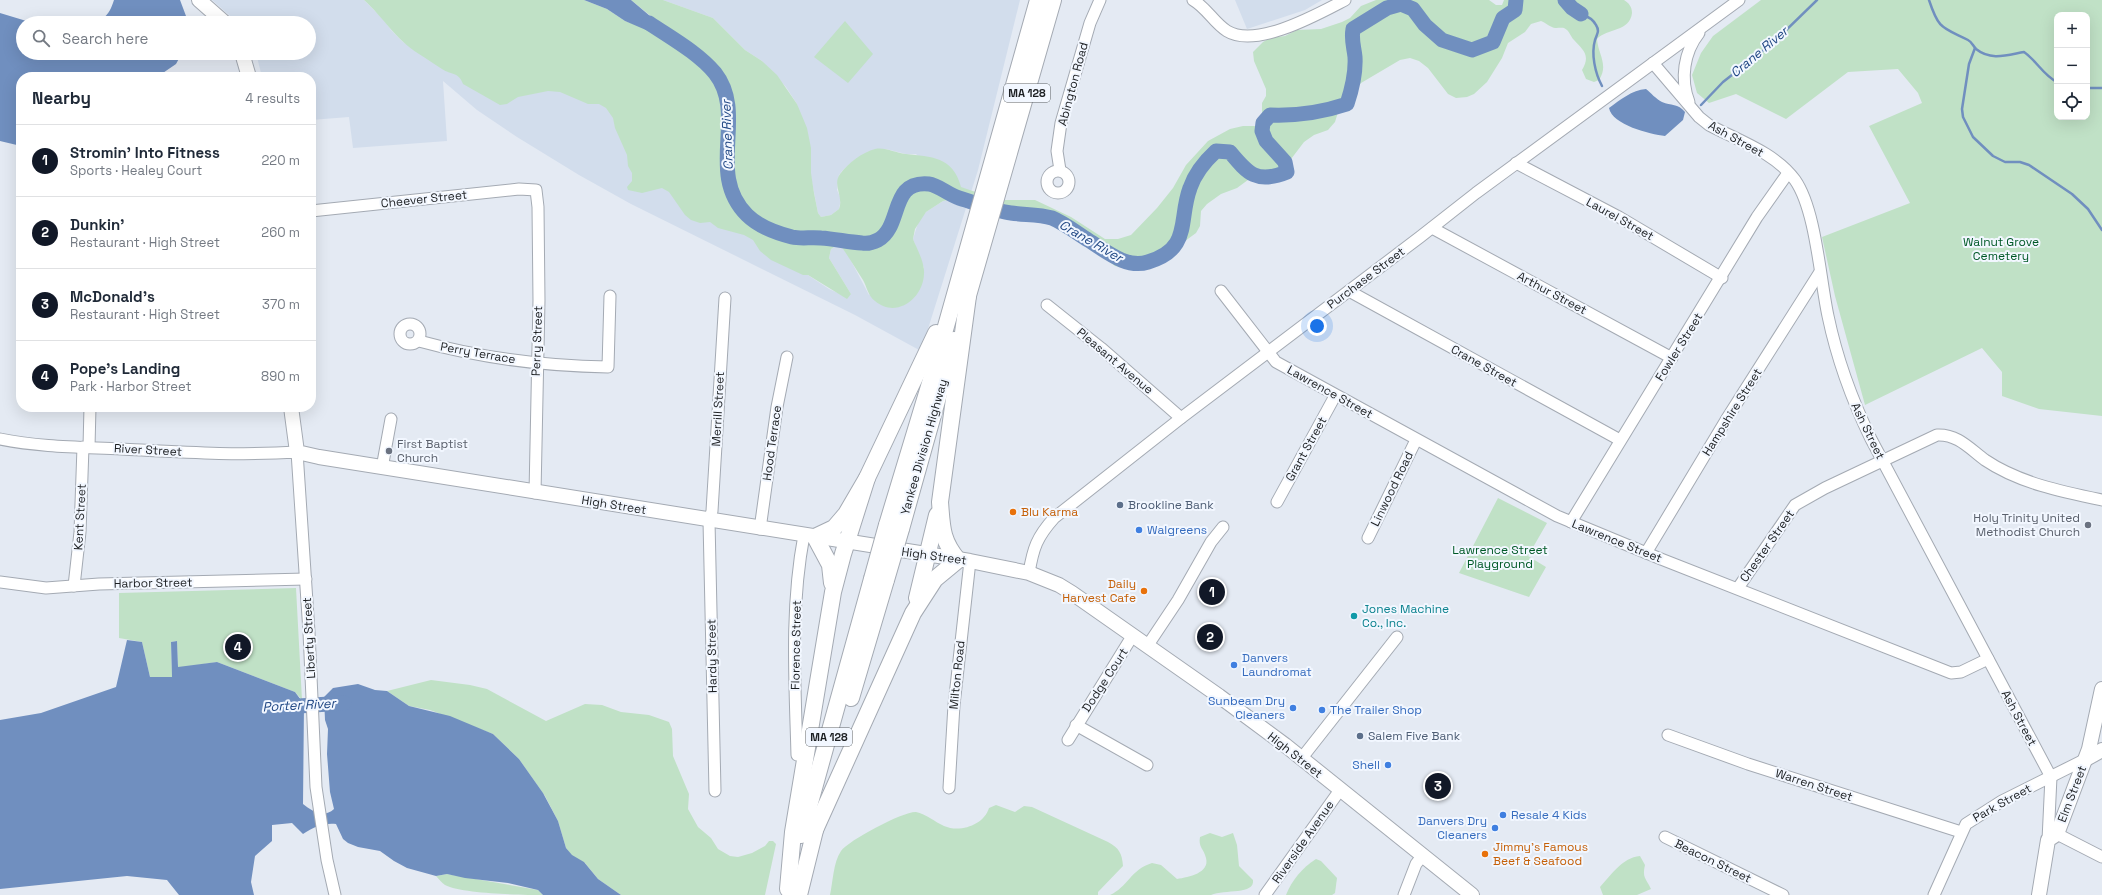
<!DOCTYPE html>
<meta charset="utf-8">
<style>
body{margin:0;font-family:"Space Grotesk",sans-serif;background:#f2f2f3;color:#1f2937}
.controls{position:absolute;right:12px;top:12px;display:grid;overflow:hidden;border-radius:8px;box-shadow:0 4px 16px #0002}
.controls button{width:36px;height:36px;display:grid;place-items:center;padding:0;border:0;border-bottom:1px solid #e0e1e3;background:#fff;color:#1f2937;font:20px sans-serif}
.you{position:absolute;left:1317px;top:326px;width:14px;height:14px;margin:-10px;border:3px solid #fff;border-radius:50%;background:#1a73e8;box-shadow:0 0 0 6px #1a73e833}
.badge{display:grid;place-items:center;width:26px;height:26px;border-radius:50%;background:#111827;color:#fff;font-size:13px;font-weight:700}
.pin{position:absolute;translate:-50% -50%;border:2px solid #fff;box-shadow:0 1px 4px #0006}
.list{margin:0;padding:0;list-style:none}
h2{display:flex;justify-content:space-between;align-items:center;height:52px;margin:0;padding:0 16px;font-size:17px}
h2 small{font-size:13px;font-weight:400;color:#747a83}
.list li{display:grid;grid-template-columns:26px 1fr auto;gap:12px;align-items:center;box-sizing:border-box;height:72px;padding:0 16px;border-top:1px solid #e0e1e3}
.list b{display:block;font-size:15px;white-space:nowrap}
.list p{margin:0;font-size:13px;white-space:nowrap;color:#747a83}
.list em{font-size:13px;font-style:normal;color:#747a83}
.icon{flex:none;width:22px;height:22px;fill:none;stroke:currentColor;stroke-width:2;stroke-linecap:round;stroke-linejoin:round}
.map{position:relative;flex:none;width:2102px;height:895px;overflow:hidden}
.search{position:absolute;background:#fff;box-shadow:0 4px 16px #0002;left:16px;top:16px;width:300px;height:44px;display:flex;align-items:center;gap:10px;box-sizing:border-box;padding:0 14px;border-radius:22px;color:#747a83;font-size:15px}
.panel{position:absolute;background:#fff;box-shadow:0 4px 16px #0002;left:16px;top:72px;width:300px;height:340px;border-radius:16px}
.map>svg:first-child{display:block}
.built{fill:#d2ddec}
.green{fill:#c0e1c6;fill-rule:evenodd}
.water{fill:#708fbf}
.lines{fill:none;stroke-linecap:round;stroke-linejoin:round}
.stream{stroke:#708fbf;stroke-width:2.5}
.river{stroke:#708fbf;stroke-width:15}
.minor-casing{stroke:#a4aab3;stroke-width:13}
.major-casing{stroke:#a4aab3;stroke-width:16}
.highway-casing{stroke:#a4aab3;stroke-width:18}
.minor{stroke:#fff;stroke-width:11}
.major{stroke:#fff;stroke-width:14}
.highway{stroke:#fff;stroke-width:16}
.highway-bridge-casing{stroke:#a4aab3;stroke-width:18;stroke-linecap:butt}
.highway-bridge{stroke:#fff;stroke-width:16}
.worship-dot{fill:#6b7280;stroke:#f2f7ff;stroke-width:1.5}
.service-dot{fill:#5c6f8a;stroke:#f2f7ff;stroke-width:1.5}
.food-dot{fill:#e8710a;stroke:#f2f7ff;stroke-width:1.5}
.shop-dot{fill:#3f7fe0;stroke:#f2f7ff;stroke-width:1.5}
.culture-dot{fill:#0f9aa8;stroke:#f2f7ff;stroke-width:1.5}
.labels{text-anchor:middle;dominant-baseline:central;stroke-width:4;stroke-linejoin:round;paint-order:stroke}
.shield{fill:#f2f7ff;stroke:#5c6064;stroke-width:1}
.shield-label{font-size:11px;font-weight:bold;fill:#1c1f22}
.street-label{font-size:12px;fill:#1c1f22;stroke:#f2f7ff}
.park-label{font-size:12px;fill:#005927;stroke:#f2f7ff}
.worship-label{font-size:12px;fill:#5b616d;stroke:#f2f7ff;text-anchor:start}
.service-label{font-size:12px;fill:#4e5e75;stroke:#f2f7ff;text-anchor:start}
.food-label{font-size:12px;fill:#c56008;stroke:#f2f7ff;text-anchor:start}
.shop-label{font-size:12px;fill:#366cbe;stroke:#f2f7ff;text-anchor:start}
.culture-label{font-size:12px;fill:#0d838f;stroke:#f2f7ff;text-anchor:start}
.water-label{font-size:13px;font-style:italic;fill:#204784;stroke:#f2f7ff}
</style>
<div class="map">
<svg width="2102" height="895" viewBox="0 0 2102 895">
<rect width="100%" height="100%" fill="#e4eaf3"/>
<g class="built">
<polygon points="212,0 364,0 383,19 391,30 403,42 434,62 559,60 726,221 829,289 838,293 851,294 829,258 831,249 839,244 848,255 869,295 924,268 913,239 919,220 926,212 943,201 960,199 916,154 906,154 886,149 853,161 842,171 839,175 837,190 841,199 839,209 831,215 821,217 818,213 797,104 786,87 762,61 745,50 713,18 663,0 1020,0 978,170 921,351 855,315 631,204 579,175 517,137 477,110 443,81 447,141 353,148 349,117 311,120 311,77 262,77 256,53 309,53 309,23 238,23"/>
<polygon points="1235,0 1322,0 1305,10 1247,29"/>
</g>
<g class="green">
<path d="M364,0H584L607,9L625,21L645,28L654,34L663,26L631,0H663L713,18L745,50L762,61L777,75L797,104L807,128L811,148V173L814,193L818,213L821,217L831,215L839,209C844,197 832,185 840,174C848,163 863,152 875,149C886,147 895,153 906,154C931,157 953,156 961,187L999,200H1035L1071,217L1105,239H1118L1131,235L1157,208L1173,188L1186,165L1208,141L1230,129L1243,126H1256L1262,122V103L1266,96V89L1254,61L1253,52L1263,42L1270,38L1285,36L1297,30L1321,29L1342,22L1350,18L1361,6L1376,0H1489L1496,5H1502L1504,0H1624C1629,3 1632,7 1632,13C1630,32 1607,28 1597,39C1598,54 1609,65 1599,80L1594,82L1586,79L1582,70C1591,55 1583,50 1574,40C1570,36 1570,31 1564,28C1561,27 1555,29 1552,27C1547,25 1546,23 1541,21L1531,24L1525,32L1508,43L1502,58L1487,82L1474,94L1467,97L1456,98L1448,94L1428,68L1419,61L1410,58L1400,60L1361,83L1355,90L1349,104L1339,109L1335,122L1328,130L1314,135L1304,142L1285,167L1278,172H1264L1252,177L1237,188L1221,194L1207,204L1201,211L1200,226L1196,233L1181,244L1167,258L1151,266L1131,269L1115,266L1076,236L1049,222L1025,216L1020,218L1010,217L991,209L976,207L963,200L953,199L943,201L926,212L915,229L913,239C917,249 925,263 924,274C923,299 896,319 875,301C868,296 867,287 863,280C855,268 848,255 839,244L831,249L829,258L851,294L847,299L808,275H803L771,260L760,251L753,240L744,235L718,228L710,222L700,223L691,220L685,215L669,192L662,188L642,193L628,190L627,187L632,181V173L628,166L627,155L615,128L613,118L606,108L599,104H588L560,92L548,91L518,97L507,104L500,105L463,84C459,72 451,75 442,69C434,64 427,59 419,54C396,40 383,17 364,0Z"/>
<path d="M1761,0H2102V416L2039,409L2002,396V372L1982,348L1865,405L1835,296L1822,237L1910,203L1869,126L1922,103L1918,93L1898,69L1848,72L1786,119L1736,94L1709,103L1697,93L1692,75L1701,53L1713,36ZM2057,15H2087V117H2057Z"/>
<polygon points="845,21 873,54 848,83 814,57"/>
<polygon points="1498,498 1547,523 1528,556 1546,567 1529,597 1459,573"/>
<polygon points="296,588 302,700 295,692 217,662 178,668 177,641 171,642 172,677 150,677 142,642 119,638 119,593"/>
<polygon points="431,680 470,685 487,689 546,721 585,704 602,705 621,712 649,715 669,722 672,729 673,756 689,794 688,809 698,827 711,838 718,849 730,856 738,857 752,853 765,846 769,841 773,841 776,844 765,895 621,895 598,879 585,863 572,856 566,848 558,821 545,796 519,759 493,734 430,710 409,706 387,691"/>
<path d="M996,805L1015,812L1024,806L1032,807L1108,842C1119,848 1122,853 1123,866L1098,892V895H830C833,882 833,863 841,851C849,840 904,811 916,812C926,814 935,822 944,826C960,833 984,825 989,808Z"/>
<path d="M1210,833L1222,837L1233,833L1237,845L1239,866L1253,880C1255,895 1225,889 1211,895H1110C1128,887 1130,870 1152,863L1161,865L1177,879C1189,877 1210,873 1206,858C1204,849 1198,847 1200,837Z"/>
<path d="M1640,856L1645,865C1642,878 1646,878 1651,889L1637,895H1603L1600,887C1612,874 1622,858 1640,856Z"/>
<path d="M1316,859L1321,861L1337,878L1335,893L1332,895H1286C1292,880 1302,868 1316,859Z"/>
<path d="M447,874L538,890L543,895C523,895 462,894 445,885C442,883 439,879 436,876Z"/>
</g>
<g class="water">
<path d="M114,0H180L186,16V23H87C105,18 108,18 114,0Z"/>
<polygon points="584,0 631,0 669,32 660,36 625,21 607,9"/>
<polygon points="0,13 33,23 23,23 23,53 182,53 176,64 157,77 21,77 21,146 0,141"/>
<path d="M1646,89C1651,93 1656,99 1662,102C1671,106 1678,103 1685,112L1683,120L1665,136C1650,134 1612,125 1609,108C1620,100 1632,90 1646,89Z"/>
<path d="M127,640L142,642L150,677H172L171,642L177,641L178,667L217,662L295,692L304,704L303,804C312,811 323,819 334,809L330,792L327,754L328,729L325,720L324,697L333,688L358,684L375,690L387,691L409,706L450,716L493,734L519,759L543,793L558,821L566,848L572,855L584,862L598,879L621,895H543L538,890L508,883L465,878L447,874L436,876L407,868L394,861L380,851L358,847L348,843L343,839L336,824C322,823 314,827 303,834L292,823L272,825V841L255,856L251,882L254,895H179L167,880L127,876L0,889V720L41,713L116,687Z"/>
</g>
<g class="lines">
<g class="stream">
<path d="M1929,0C1939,30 1942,27 1968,40C1972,42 1973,46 1976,49C1991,61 2007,55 2024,52C2037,61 2043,75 2057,82"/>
<path d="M1581,14C1587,16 1593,19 1596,25C1600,31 1597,34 1595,40C1591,54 1595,73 1602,86"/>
<polyline points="1975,48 1969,64 1962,109 1963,117 1973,137 1993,156 2005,162 2020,162 2029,165 2072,194 2088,209 2102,230"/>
<polyline points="2087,88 2102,88"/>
<polyline points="1701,105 1723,82 1774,42 1817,0"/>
</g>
<g class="river">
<polyline points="1565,0 1572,8 1581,14"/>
<path d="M649,23C671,38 697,52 715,73C748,115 705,173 747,215C759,227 776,233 792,237C801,239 811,237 821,238C835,239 848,242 862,243C867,244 874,242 878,240C903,226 889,180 929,184C938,185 949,195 959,198C976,203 994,211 1011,213C1024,215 1039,214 1052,218C1064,223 1077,233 1088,240C1106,251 1126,269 1148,262C1192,249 1178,220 1190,188C1195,173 1204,162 1216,151L1230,152C1248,174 1257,184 1287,172L1285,162L1266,141L1262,131L1263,123L1270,115C1296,116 1323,112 1347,104C1352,89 1356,74 1355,57C1354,47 1351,40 1353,29L1387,8L1401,4L1413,9L1425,25L1442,40L1472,50L1493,42L1503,18L1515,10L1516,0"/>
<polyline points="284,707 344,703"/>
</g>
<defs>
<g id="minor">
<path d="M1193,0C1207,8 1214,23 1227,31C1256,49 1318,14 1345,0"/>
<path d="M1653,63L1699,117L1709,125C1737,140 1776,153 1795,180C1816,210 1820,279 1828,316C1837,359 1852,400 1871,439L2051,777L2048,840"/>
<path d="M1689,102C1680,79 1684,52 1699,33"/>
<polyline points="1516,163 1619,217 1722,278"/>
<polyline points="1060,170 1057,151 1061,123 1090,23 1100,0"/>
<circle cx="1058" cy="182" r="11"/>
<polyline points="311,211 519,189 536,190 538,207 539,300 535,493"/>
<polyline points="1432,228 1672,358"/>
<polyline points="1221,291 1276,362 1557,516 1661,559 1951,673 1961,672 1988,659"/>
<polyline points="1349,291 1620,440"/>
<polyline points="1047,305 1101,348 1181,418"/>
<circle cx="410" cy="334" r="10"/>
<path d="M419,341C481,358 545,366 608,367L610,296"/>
<path d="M0,439C40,447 80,447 121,449C180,452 238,456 297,452L309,632L316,787L327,860L335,895"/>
<polyline points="89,447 90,407"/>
<polyline points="382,468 391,419"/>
<polyline points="1277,502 1335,396"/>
<polyline points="1571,522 1757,217 1788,173"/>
<polyline points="760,529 777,407 787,357"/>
<polyline points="1368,538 1416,440"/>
<polyline points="1646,553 1726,420 1820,272"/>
<path d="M1029,573C1033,548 1037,537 1054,518L1181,418L1420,237L1476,193L1739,0"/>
<polyline points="0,582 46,588 99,584 306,579"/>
<polyline points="74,586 80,532 83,447"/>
<path d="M1738,588L1795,505L1825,488L1937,435C1958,434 1970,449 1985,460C2019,483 2063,492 2102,500"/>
<polyline points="1148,645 1178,600 1211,542 1223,527"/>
<polyline points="1076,725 1147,765"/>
<polyline points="1668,735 1748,764 1961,832"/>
<polyline points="1068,740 1133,635"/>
<path d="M797,755C795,682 790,608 804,535"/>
<polyline points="1301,759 1397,637"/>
<polyline points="949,788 954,705 970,561"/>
<polyline points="715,791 709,521 712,511 725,298"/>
<polyline points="2057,834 2102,857"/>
<polyline points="1665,837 1783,895"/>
<polyline points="1265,895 1340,790"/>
<polyline points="1404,895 1416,864 1423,855"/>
<polyline points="1934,895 1966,824 2002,801 2086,759"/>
</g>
<g id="major">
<polyline points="199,0 225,23"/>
<polyline points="242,53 249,77"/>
<polyline points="291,407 297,452 319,457 970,561 1029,573 1059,585 1072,593 1219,696 1285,745 1472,895"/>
<polyline points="2086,759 2102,750"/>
<polyline points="2039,895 2048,840 2057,834 2089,749 2102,689"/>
</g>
<g id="highway">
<polyline points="965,306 1053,0"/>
<polyline points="887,525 930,383 1038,0"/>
<polyline points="901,529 954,340"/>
<polyline points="832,583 830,565 815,537 834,528 846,514 867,478 936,333"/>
<polyline points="917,598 937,515"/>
<polyline points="851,698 886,580"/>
<path d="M814,832L913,613L935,579L958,560C941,540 942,526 940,502L968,296"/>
<polyline points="801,835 872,579"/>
<polyline points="788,889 793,832 833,592 843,554 867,478"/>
<polyline points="799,895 817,822"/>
</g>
</defs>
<use href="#minor" class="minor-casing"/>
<use href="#major" class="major-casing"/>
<use href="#highway" class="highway-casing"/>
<use href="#minor" class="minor"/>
<use href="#major" class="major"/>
<use href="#highway" class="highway"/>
<defs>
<g id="highway-bridge">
<polyline points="872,579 887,525"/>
<polyline points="886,580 901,529"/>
</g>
</defs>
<use href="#highway-bridge" class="highway-bridge-casing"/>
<use href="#highway-bridge" class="highway-bridge"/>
</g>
<g class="worship-dot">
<circle cx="389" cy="451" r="4"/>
<circle cx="2088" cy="525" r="4"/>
</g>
<g class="service-dot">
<circle cx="1120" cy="505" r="4"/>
<circle cx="1360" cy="736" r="4"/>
</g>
<g class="food-dot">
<circle cx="1013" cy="512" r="4"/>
<circle cx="1144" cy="591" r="4"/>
<circle cx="1485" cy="854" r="4"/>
</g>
<g class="shop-dot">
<circle cx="1139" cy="530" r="4"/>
<circle cx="1234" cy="665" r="4"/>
<circle cx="1293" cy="708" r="4"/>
<circle cx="1322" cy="710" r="4"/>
<circle cx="1388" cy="765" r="4"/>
<circle cx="1503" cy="815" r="4"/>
<circle cx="1495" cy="828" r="4"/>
</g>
<circle class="culture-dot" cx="1354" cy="616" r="4"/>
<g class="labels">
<g class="shield">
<rect x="1004" y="84" width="46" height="18" rx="3"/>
<rect x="806" y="728" width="46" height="18" rx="3"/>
</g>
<g class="shield-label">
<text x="1027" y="93">MA 128</text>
<text x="829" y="737">MA 128</text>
</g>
<g class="street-label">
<text transform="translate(1073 84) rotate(-75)">Abington Road</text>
<text transform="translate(1736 139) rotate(29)">Ash Street</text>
<text transform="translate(424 199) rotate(-6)">Cheever Street</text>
<text transform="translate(1620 219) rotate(29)">Laurel Street</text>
<text transform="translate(1366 278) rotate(-37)">Purchase Street</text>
<text transform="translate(1552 293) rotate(28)">Arthur Street</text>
<text transform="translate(537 341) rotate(-88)">Perry Street</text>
<text transform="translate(1679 347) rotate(-58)">Fowler Street</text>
<text transform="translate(478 353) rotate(10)">Perry Terrace</text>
<text transform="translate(1115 361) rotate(40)">Pleasant Avenue</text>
<text transform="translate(1484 366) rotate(29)">Crane Street</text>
<text transform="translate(1330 392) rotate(29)">Lawrence Street</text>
<text transform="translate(718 409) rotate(-87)">Merrill Street</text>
<text transform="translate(1732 412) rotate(-58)">Hampshire Street</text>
<text transform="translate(1868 431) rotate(64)">Ash Street</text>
<text transform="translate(772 443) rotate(-82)">Hood Terrace</text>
<text transform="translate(924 447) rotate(-74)">Yankee Division Highway</text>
<text transform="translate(1306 449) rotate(-61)">Grant Street</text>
<text transform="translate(148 450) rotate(3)">River Street</text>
<text transform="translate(1392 489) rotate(-64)">Linwood Road</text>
<text transform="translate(614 505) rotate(9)">High Street</text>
<text transform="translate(80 517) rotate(-87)">Kent Street</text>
<text transform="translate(1617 541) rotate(22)">Lawrence Street</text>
<text transform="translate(1767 546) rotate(-55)">Chester Street</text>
<text transform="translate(934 556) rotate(8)">High Street</text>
<text transform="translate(153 583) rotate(-1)">Harbor Street</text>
<text transform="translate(309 638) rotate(-93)">Liberty Street</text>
<text transform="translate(796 645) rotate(-89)">Florence Street</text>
<text transform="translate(712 656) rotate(-91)">Hardy Street</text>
<text transform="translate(957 675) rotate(-84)">Milton Road</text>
<text transform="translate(1105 680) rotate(-57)">Dodge Court</text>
<text transform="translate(2019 718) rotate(62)">Ash Street</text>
<text transform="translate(1295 755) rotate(38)">High Street</text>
<text transform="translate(1814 785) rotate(18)">Warren Street</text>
<text transform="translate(2072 794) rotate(-69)">Elm Street</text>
<text transform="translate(2002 803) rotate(-29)">Park Street</text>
<text transform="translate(1303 842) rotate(-55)">Riverside Avenue</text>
<text transform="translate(1713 861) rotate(26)">Beacon Street</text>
</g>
<g class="park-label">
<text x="2001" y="242">Walnut Grove<tspan x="2001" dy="14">Cemetery</tspan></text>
<text x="1500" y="550">Lawrence Street<tspan x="1500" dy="14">Playground</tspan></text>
</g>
<g class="worship-label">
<text x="397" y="444">First Baptist<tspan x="397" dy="14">Church</tspan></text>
<text x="2080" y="518" text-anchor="end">Holy Trinity United<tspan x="2080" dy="14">Methodist Church</tspan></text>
</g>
<g class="service-label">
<text x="1128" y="505">Brookline Bank</text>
<text x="1368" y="736">Salem Five Bank</text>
</g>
<g class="food-label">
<text x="1021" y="512">Blu Karma</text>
<text x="1136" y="584" text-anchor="end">Daily<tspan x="1136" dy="14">Harvest Cafe</tspan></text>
<text x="1493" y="847">Jimmy's Famous<tspan x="1493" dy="14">Beef &amp; Seafood</tspan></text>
</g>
<g class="shop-label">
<text x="1147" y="530">Walgreens</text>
<text x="1242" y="658">Danvers<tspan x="1242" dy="14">Laundromat</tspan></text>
<text x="1285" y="701" text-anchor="end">Sunbeam Dry<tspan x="1285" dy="14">Cleaners</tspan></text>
<text x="1330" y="710">The Trailer Shop</text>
<text x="1380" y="765" text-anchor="end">Shell</text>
<text x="1511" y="815">Resale 4 Kids</text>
<text x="1487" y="821" text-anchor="end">Danvers Dry<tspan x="1487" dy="14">Cleaners</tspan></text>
</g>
<g class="culture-label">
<text x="1362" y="609">Jones Machine<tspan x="1362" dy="14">Co., Inc.</tspan></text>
</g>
<g class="water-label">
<text transform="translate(1759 52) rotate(-40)">Crane River</text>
<text transform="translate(727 135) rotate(-92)">Crane River</text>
<text transform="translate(1091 241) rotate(30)">Crane River</text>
<text transform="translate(299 705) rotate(-3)">Porter River</text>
</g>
</g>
</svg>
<div class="controls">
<button>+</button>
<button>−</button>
<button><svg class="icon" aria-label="locate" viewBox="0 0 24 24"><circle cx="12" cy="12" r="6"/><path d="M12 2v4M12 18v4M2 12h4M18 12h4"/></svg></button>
</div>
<div class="you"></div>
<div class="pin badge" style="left:1212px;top:592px">1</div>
<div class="pin badge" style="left:1210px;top:637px">2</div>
<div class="pin badge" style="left:1438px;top:786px">3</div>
<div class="pin badge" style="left:238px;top:647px">4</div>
<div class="search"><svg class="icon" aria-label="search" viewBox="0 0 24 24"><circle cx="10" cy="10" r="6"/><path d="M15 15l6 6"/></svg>Search here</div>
<section class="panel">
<h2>Nearby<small>4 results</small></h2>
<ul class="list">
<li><span class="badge">1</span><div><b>Stromin' Into Fitness</b><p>Sports · Healey Court</p></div><em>220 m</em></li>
<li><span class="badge">2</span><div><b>Dunkin'</b><p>Restaurant · High Street</p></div><em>260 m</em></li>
<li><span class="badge">3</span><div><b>McDonald's</b><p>Restaurant · High Street</p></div><em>370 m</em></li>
<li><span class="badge">4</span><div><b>Pope's Landing</b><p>Park · Harbor Street</p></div><em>890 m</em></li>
</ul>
</section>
</div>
